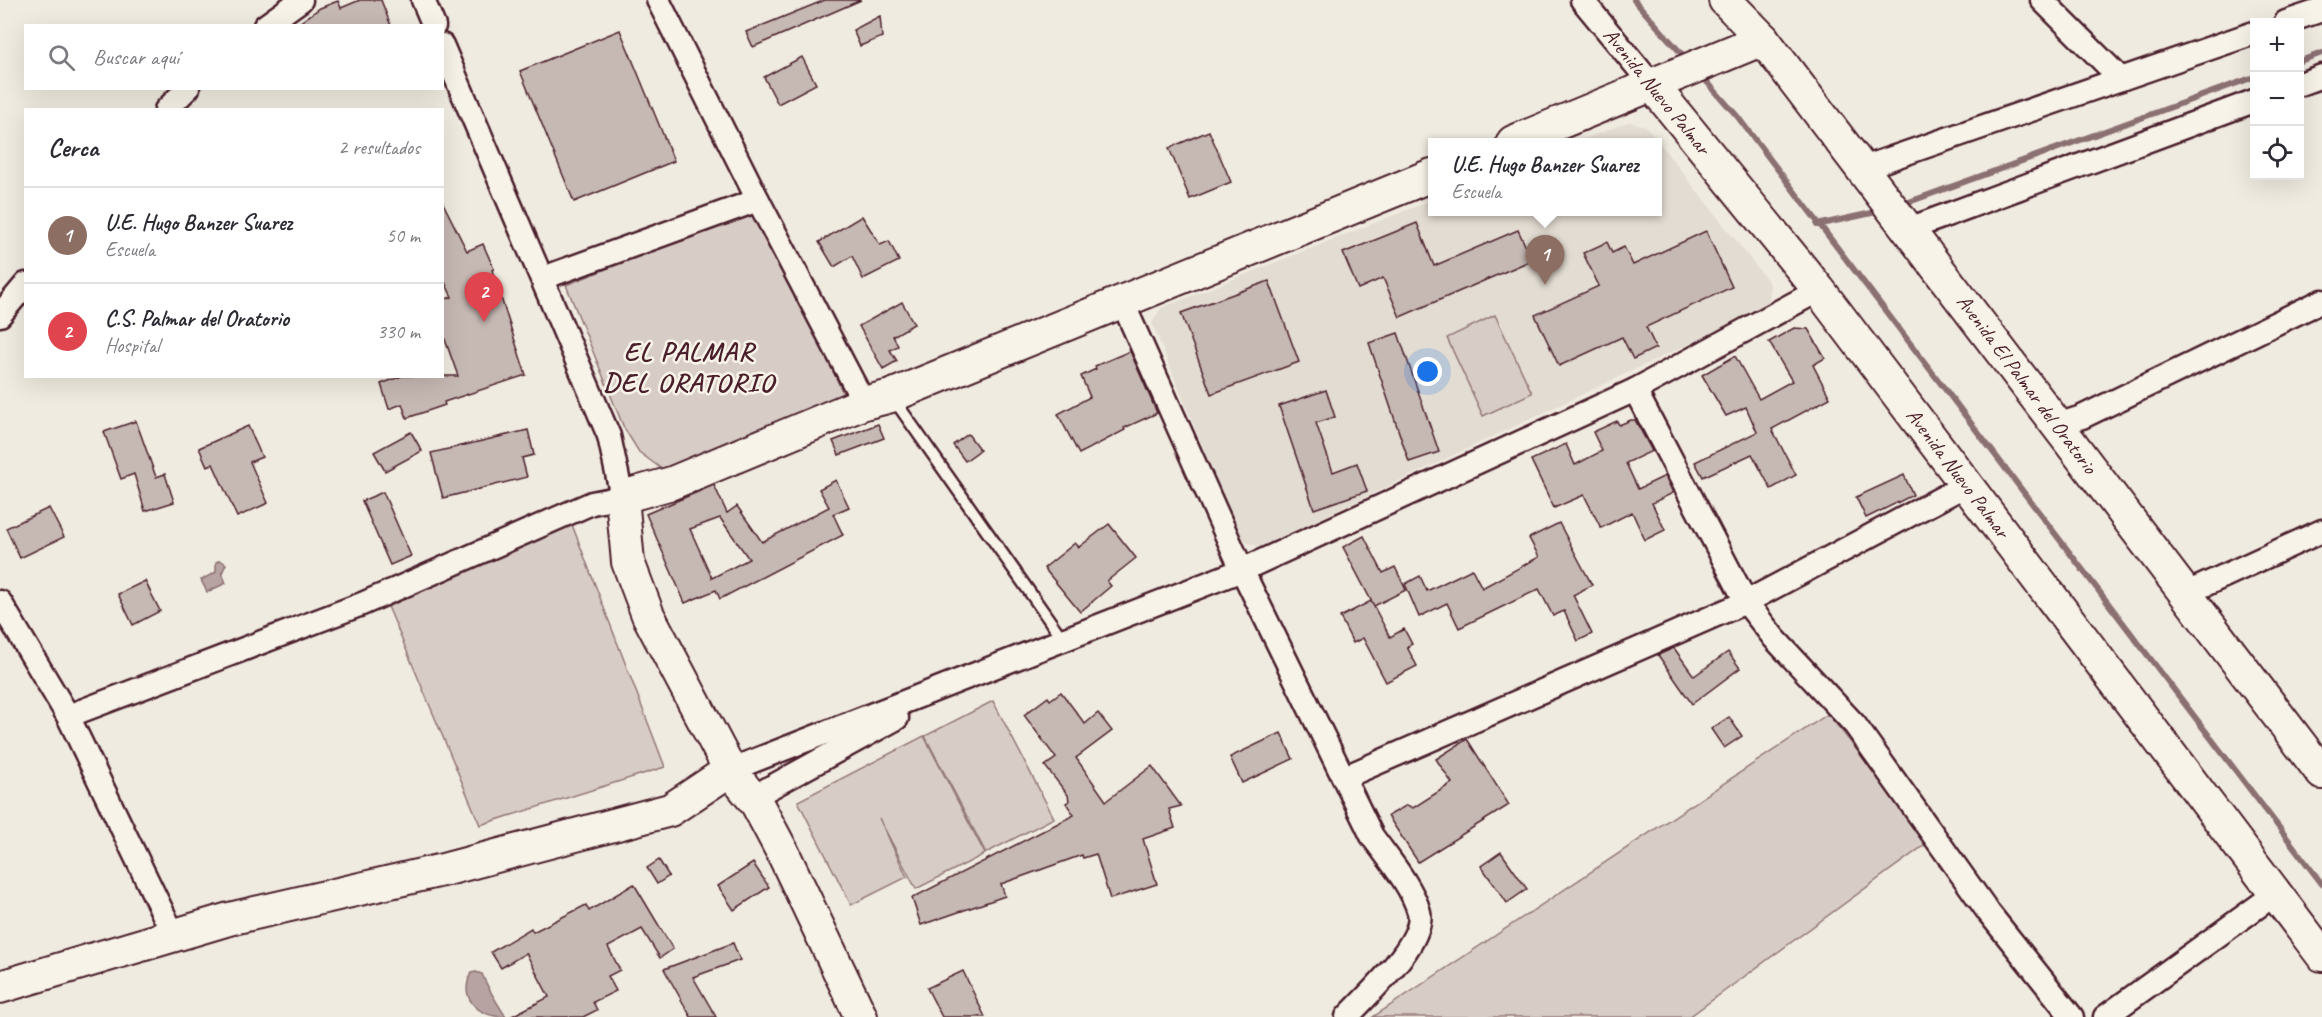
<!DOCTYPE html>
<html lang="es">
<meta charset="utf-8">
<style>
body{margin:0;font-family:Caveat,sans-serif;background:#f7f7f7;color:#2b2b33}
.controls{position:absolute;right:18px;top:18px;display:grid;overflow:hidden;border-radius:0px;box-shadow:0 6px 24px #0002}
.controls button{width:54px;height:54px;display:grid;place-items:center;padding:0;border:0;border-bottom:2px solid #e1e1e2;background:#fff;color:#2b2b33;font:30px sans-serif}
.you{position:absolute;left:1428px;top:372px;width:21px;height:21px;margin:-15px;border:4px solid #fff;border-radius:50%;background:#1a73e8;box-shadow:0 0 0 9px #1a73e833}
.badge{display:grid;place-items:center;width:39px;height:39px;border-radius:50%;background:#4a1f2b;color:#fff;font-size:20px;font-weight:700}
.pin{position:absolute;translate:-50% -50px;filter:drop-shadow(0 2px 3px #0008)}
.pin::after{content:'';position:absolute;top:32px;width:21px;height:18px;background:inherit;clip-path:polygon(0 0,100% 0,50% 100%)}
.popup{position:absolute;left:1428px;top:138px;width:234px;height:78px;box-sizing:border-box;display:grid;place-content:center;border-radius:0px;background:#fff;filter:drop-shadow(0 2px 4px #0005);font-size:20px;white-space:nowrap;color:#7c7c81}
.popup b{font-size:22px;color:#2b2b33}
.popup::after{content:'';position:absolute;left:50%;top:100%;margin-left:-12px;border:12px solid transparent;border-top-color:#fff}
.list{margin:0;padding:0;list-style:none}
h2{display:flex;justify-content:space-between;align-items:center;height:78px;margin:0;padding:0 24px;font-size:26px}
h2 small{font-size:20px;font-weight:400;color:#7c7c81}
.list li{display:grid;grid-template-columns:39px 1fr auto;gap:18px;align-items:center;box-sizing:border-box;height:96px;padding:0 24px;border-top:2px solid #e1e1e2}
.list b{display:block;font-size:22px;white-space:nowrap}
.list p{margin:0;font-size:20px;white-space:nowrap;color:#7c7c81}
.list em{font-size:20px;font-style:normal;color:#7c7c81}
.icon{flex:none;width:33px;height:33px;fill:none;stroke:currentColor;stroke-width:2;stroke-linecap:round;stroke-linejoin:round}
.map{position:relative;flex:none;width:2322px;height:1017px;overflow:hidden}
.search{position:absolute;background:#fff;box-shadow:0 6px 24px #0002;left:24px;top:24px;width:420px;height:66px;display:flex;align-items:center;gap:15px;box-sizing:border-box;padding:0 21px;border-radius:0px;color:#7c7c81;font-size:22px}
.panel{position:absolute;background:#fff;box-shadow:0 6px 24px #0002;left:24px;top:108px;width:420px;height:270px;border-radius:0px}
.map>svg:first-child{display:block}
.built{fill:#e3dcd2}
.green{fill:#d8cdc6;stroke:#917678;stroke-width:1.5}
.water{fill:#b7a4a2;stroke:#8b6f72;stroke-width:1.5}
.lines{fill:none;stroke-linecap:round;stroke-linejoin:round}
.stream{stroke:#8b6f72;stroke-width:6}
.building{fill:#c6b8b3;stroke:#4a1f2b;stroke-width:1.5;fill-rule:evenodd}
.lane-casing{stroke:#4a1f2b;stroke-width:15}
.street-casing{stroke:#4a1f2b;stroke-width:27}
.secondary-casing{stroke:#4a1f2b;stroke-width:36}
.lane{stroke:#f7f3e8;stroke-width:10}
.street{stroke:#f7f3e8;stroke-width:22}
.secondary{stroke:#f7f3e8;stroke-width:32}
.labels{text-anchor:middle;dominant-baseline:central;stroke-width:5;stroke-linejoin:round;paint-order:stroke}
.street-label{font-size:21px;fill:#4a1f2b;stroke:#f7f3e8}
.district-label{font-size:27px;font-weight:bold;letter-spacing:1.5px;fill:#4a1f2b;stroke:#f7f3e8}
</style>
<div class="map">
<svg width="2322" height="1017" viewBox="0 0 2322 1017">
<rect width="100%" height="100%" fill="#f0ebe0"/>
<filter id="ink" filterUnits="userSpaceOnUse"><feTurbulence type="fractalNoise" baseFrequency=".0167" numOctaves="2"/><feDisplacementMap in="SourceGraphic" scale="12" xChannelSelector="R" yChannelSelector="G"/><feConvolveMatrix kernelMatrix="1 2 1 2 8 2 1 2 1" color-interpolation-filters="sRGB"/></filter>
<g filter="url(#ink)">
<polygon class="built" points="1628,122 1646,126 1770,284 1769,306 1260,547 1241,541 1152,323 1161,308 1432,200 1432,212 1658,212 1658,142 1577,142"/>
<g class="green">
<polygon points="755,210 804,306 845,398 667,473 639,452 624,428 566,285"/>
<polygon points="1495,315 1532,393 1483,416 1447,338"/>
<polygon points="571,522 665,767 480,825 387,604"/>
<polygon points="993,701 1054,818 986,853 925,736"/>
<polygon points="1828,714 1930,841 1689,1017 1373,1017"/>
<polygon points="924,736 985,854 916,889 879,818 907,877 851,905 798,801"/>
</g>
<g class="water">
<polygon points="220,560 226,564 222,573 226,583 207,592 201,580 216,572 216,562"/>
<path d="M476,972L482,974C488,989 497,1003 506,1017C481,1017 458,1001 471,973Z"/>
</g>
<g class="lines">
<g class="stream">
<polyline points="1634,0 1688,61"/>
<polyline points="2300,61 2322,53"/>
<polyline points="1701,75 1737,116 2322,884"/>
<polyline points="1909,202 2254,77"/>
<polyline points="1817,225 1881,211"/>
</g>
</g>
<g class="building">
<polygon points="360,0 381,0 391,26 295,26 320,8 338,1 341,8"/>
<polygon points="825,0 861,0 753,47 746,32"/>
<polygon points="880,16 882,37 860,46 853,30"/>
<polygon points="620,30 674,161 574,202 520,71"/>
<polygon points="802,57 816,84 778,104 764,77"/>
<polygon points="1209,131 1231,182 1190,199 1169,148"/>
<polygon points="442,201 467,251 483,244 494,269 492,270 526,375 444,402 445,405 407,418 402,404 389,409 381,384 402,376 458,376 442,331 442,300 452,297 442,276"/>
<polygon points="862,216 880,245 889,241 899,261 863,279 852,256 834,267 819,242"/>
<polygon points="1417,223 1434,266 1518,230 1532,260 1400,317 1383,278 1358,289 1343,253"/>
<polygon points="1706,231 1732,287 1646,327 1656,348 1633,359 1622,337 1559,366 1535,315 1599,286 1583,253 1607,242 1612,253 1624,247 1633,265"/>
<polygon points="1269,281 1299,362 1211,394 1181,313"/>
<polygon points="902,302 914,324 893,336 898,346 890,350 897,361 883,369 859,326"/>
<polygon points="1794,328 1808,329 1825,358 1813,365 1830,398 1772,429 1796,475 1771,489 1752,454 1703,477 1695,462 1757,432 1746,407 1726,416 1702,375 1735,356 1759,399 1792,381 1769,342"/>
<polygon points="1398,333 1439,452 1409,462 1369,343"/>
<polygon points="1130,351 1157,413 1124,428 1125,430 1079,454 1058,414 1090,397 1081,376 1096,369 1095,366"/>
<polygon points="1326,390 1335,417 1316,423 1333,472 1357,463 1367,491 1314,509 1279,406"/>
<polygon points="1631,420 1635,420 1652,451 1626,463 1638,489 1665,476 1673,493 1652,503 1665,530 1645,540 1632,512 1601,528 1584,495 1554,508 1531,460 1566,444 1575,465 1602,451 1593,432 1617,421 1619,425"/>
<polygon points="136,421 156,477 165,474 174,502 145,511 134,474 121,479 104,432"/>
<polygon points="878,424 884,438 839,455 833,441"/>
<polygon points="248,426 262,457 250,462 268,503 237,517 213,464 207,466 199,448"/>
<polygon points="528,430 534,455 522,458 527,477 443,498 431,453"/>
<polygon points="411,432 422,451 385,471 374,452"/>
<polygon points="968,434 980,450 965,461 953,445"/>
<polygon points="1904,475 1913,495 1866,518 1856,497"/>
<path d="M836,480L849,507L833,514L843,535L720,599L716,590L685,603L646,514L714,485L727,513L737,506L762,542L829,507L819,489ZM720,518L749,559L712,578L690,529Z"/>
<polygon points="383,492 411,556 390,565 362,501"/>
<polygon points="49,508 64,537 20,558 6,528"/>
<polygon points="1559,523 1592,585 1573,595 1592,634 1578,641 1564,611 1553,616 1539,589 1459,628 1447,603 1419,617 1405,584 1420,576 1427,591 1472,569 1482,588 1539,557 1529,538"/>
<polygon points="1109,524 1136,558 1107,581 1111,586 1080,612 1044,568 1075,543 1079,547"/>
<polygon points="1364,536 1383,573 1395,567 1406,590 1374,606 1343,547"/>
<polygon points="145,581 160,611 133,625 118,594"/>
<polygon points="1371,601 1390,637 1404,629 1412,644 1407,647 1417,666 1386,682 1363,638 1353,643 1340,617"/>
<polygon points="1674,648 1694,676 1728,652 1740,668 1692,704 1658,655"/>
<polygon points="1061,692 1085,724 1098,713 1112,731 1076,758 1106,801 1152,766 1181,806 1169,809 1175,828 1143,839 1157,884 1110,899 1096,854 1083,858 1082,855 1001,884 1005,896 921,925 912,898 1074,815 1066,803 1069,801 1068,795 1045,766 1056,758 1024,715 1048,697 1050,700"/>
<polygon points="1729,717 1742,736 1724,748 1711,729"/>
<polygon points="1281,733 1293,759 1242,783 1230,757"/>
<polygon points="1467,739 1509,805 1418,862 1388,816 1407,805 1413,808 1452,783 1436,759"/>
<polygon points="1501,852 1527,889 1507,903 1481,866"/>
<polygon points="659,860 669,876 657,884 647,868"/>
<polygon points="753,863 769,887 734,910 718,886"/>
<polygon points="634,884 673,949 660,958 642,929 608,947 620,970 608,976 616,991 593,1002 597,1010 583,1017 510,1017 549,997 526,953 501,968 491,952 531,928 533,932 586,905 589,911"/>
<polygon points="733,943 740,960 693,977 716,1017 691,1017 664,969"/>
<polygon points="963,971 985,1017 942,1017 927,988"/>
</g>
<g class="lines">
<defs>
<polyline id="lane" points="893,398 1064,641"/>
<g id="street">
<polyline points="423,0 434,26"/>
<polyline points="658,0 758,200 864,403"/>
<polyline points="1582,0 1653,86"/>
<polyline points="2042,0 2121,79"/>
<polyline points="2286,22 2322,10"/>
<polyline points="265,26 301,0"/>
<polyline points="2300,84 2322,76"/>
<polyline points="166,110 188,88"/>
<polyline points="1863,168 2254,33"/>
<polyline points="1909,229 2254,101"/>
<polyline points="543,278 758,200"/>
<path d="M1122,301L1242,570L1372,836C1387,857 1412,886 1419,912C1426,942 1367,995 1347,1017"/>
<polyline points="0,315 26,284"/>
<polyline points="1635,390 1746,602 1774,638 1855,725 1989,913 2072,1017"/>
<polyline points="2057,425 2082,417 2322,301"/>
<polyline points="2187,593 2322,531"/>
<polyline points="0,602 68,716 174,936"/>
<polyline points="68,716 362,604 592,503 622,497 609,436 442,45"/>
<polyline points="730,770 1242,570 1635,390 1819,290"/>
<polyline points="1345,777 1746,602 1966,485"/>
<polyline points="757,804 764,791 897,718"/>
<polyline points="2105,1017 2275,894"/>
</g>
<g id="secondary">
<polyline points="1725,0 1763,39 2322,773"/>
<polyline points="1653,86 1819,290 2322,955"/>
<polyline points="1513,142 1763,39"/>
<polyline points="0,987 229,919 447,869 670,810 730,770"/>
<polyline points="861,1017 783,853 757,804 730,770 648,615 628,562 622,497 672,483 864,403 891,396 1432,175"/>
</g>
</defs>
<use href="#lane" class="lane-casing"/>
<use href="#street" class="street-casing"/>
<use href="#secondary" class="secondary-casing"/>
<use href="#lane" class="lane"/>
<use href="#street" class="street"/>
<use href="#secondary" class="secondary"/>
</g>
</g>
<g class="labels">
<g class="street-label">
<text transform="translate(1657 91) rotate(51)">Avenida Nuevo Palmar</text>
<text transform="translate(2027 384) rotate(53)">Avenida El Palmar del Oratorio</text>
<text transform="translate(1958 473) rotate(53)">Avenida Nuevo Palmar</text>
</g>
<g class="district-label">
<text x="689" y="351">EL PALMAR<tspan x="689" dy="31">DEL ORATORIO</tspan></text>
</g>
</g>
</svg>
<div class="controls">
<button>+</button>
<button>−</button>
<button><svg class="icon" aria-label="locate" viewBox="0 0 24 24"><circle cx="12" cy="12" r="6"/><path d="M12 2v4M12 18v4M2 12h4M18 12h4"/></svg></button>
</div>
<div class="you"></div>
<div class="pin badge" style="left:1545px;top:285px;background:#8d6e63">1</div>
<div class="popup"><b>U.E. Hugo Banzer Suarez</b>Escuela</div>
<div class="pin badge" style="left:484px;top:322px;background:#e0444e">2</div>
<div class="search"><svg class="icon" aria-label="search" viewBox="0 0 24 24"><circle cx="10" cy="10" r="6"/><path d="M15 15l6 6"/></svg>Buscar aquí</div>
<section class="panel">
<h2>Cerca<small>2 resultados</small></h2>
<ul class="list">
<li><span class="badge" style="background:#8d6e63">1</span><div><b>U.E. Hugo Banzer Suarez</b><p>Escuela</p></div><em>50 m</em></li>
<li><span class="badge" style="background:#e0444e">2</span><div><b>C.S. Palmar del Oratorio</b><p>Hospital</p></div><em>330 m</em></li>
</ul>
</section>
</div>
